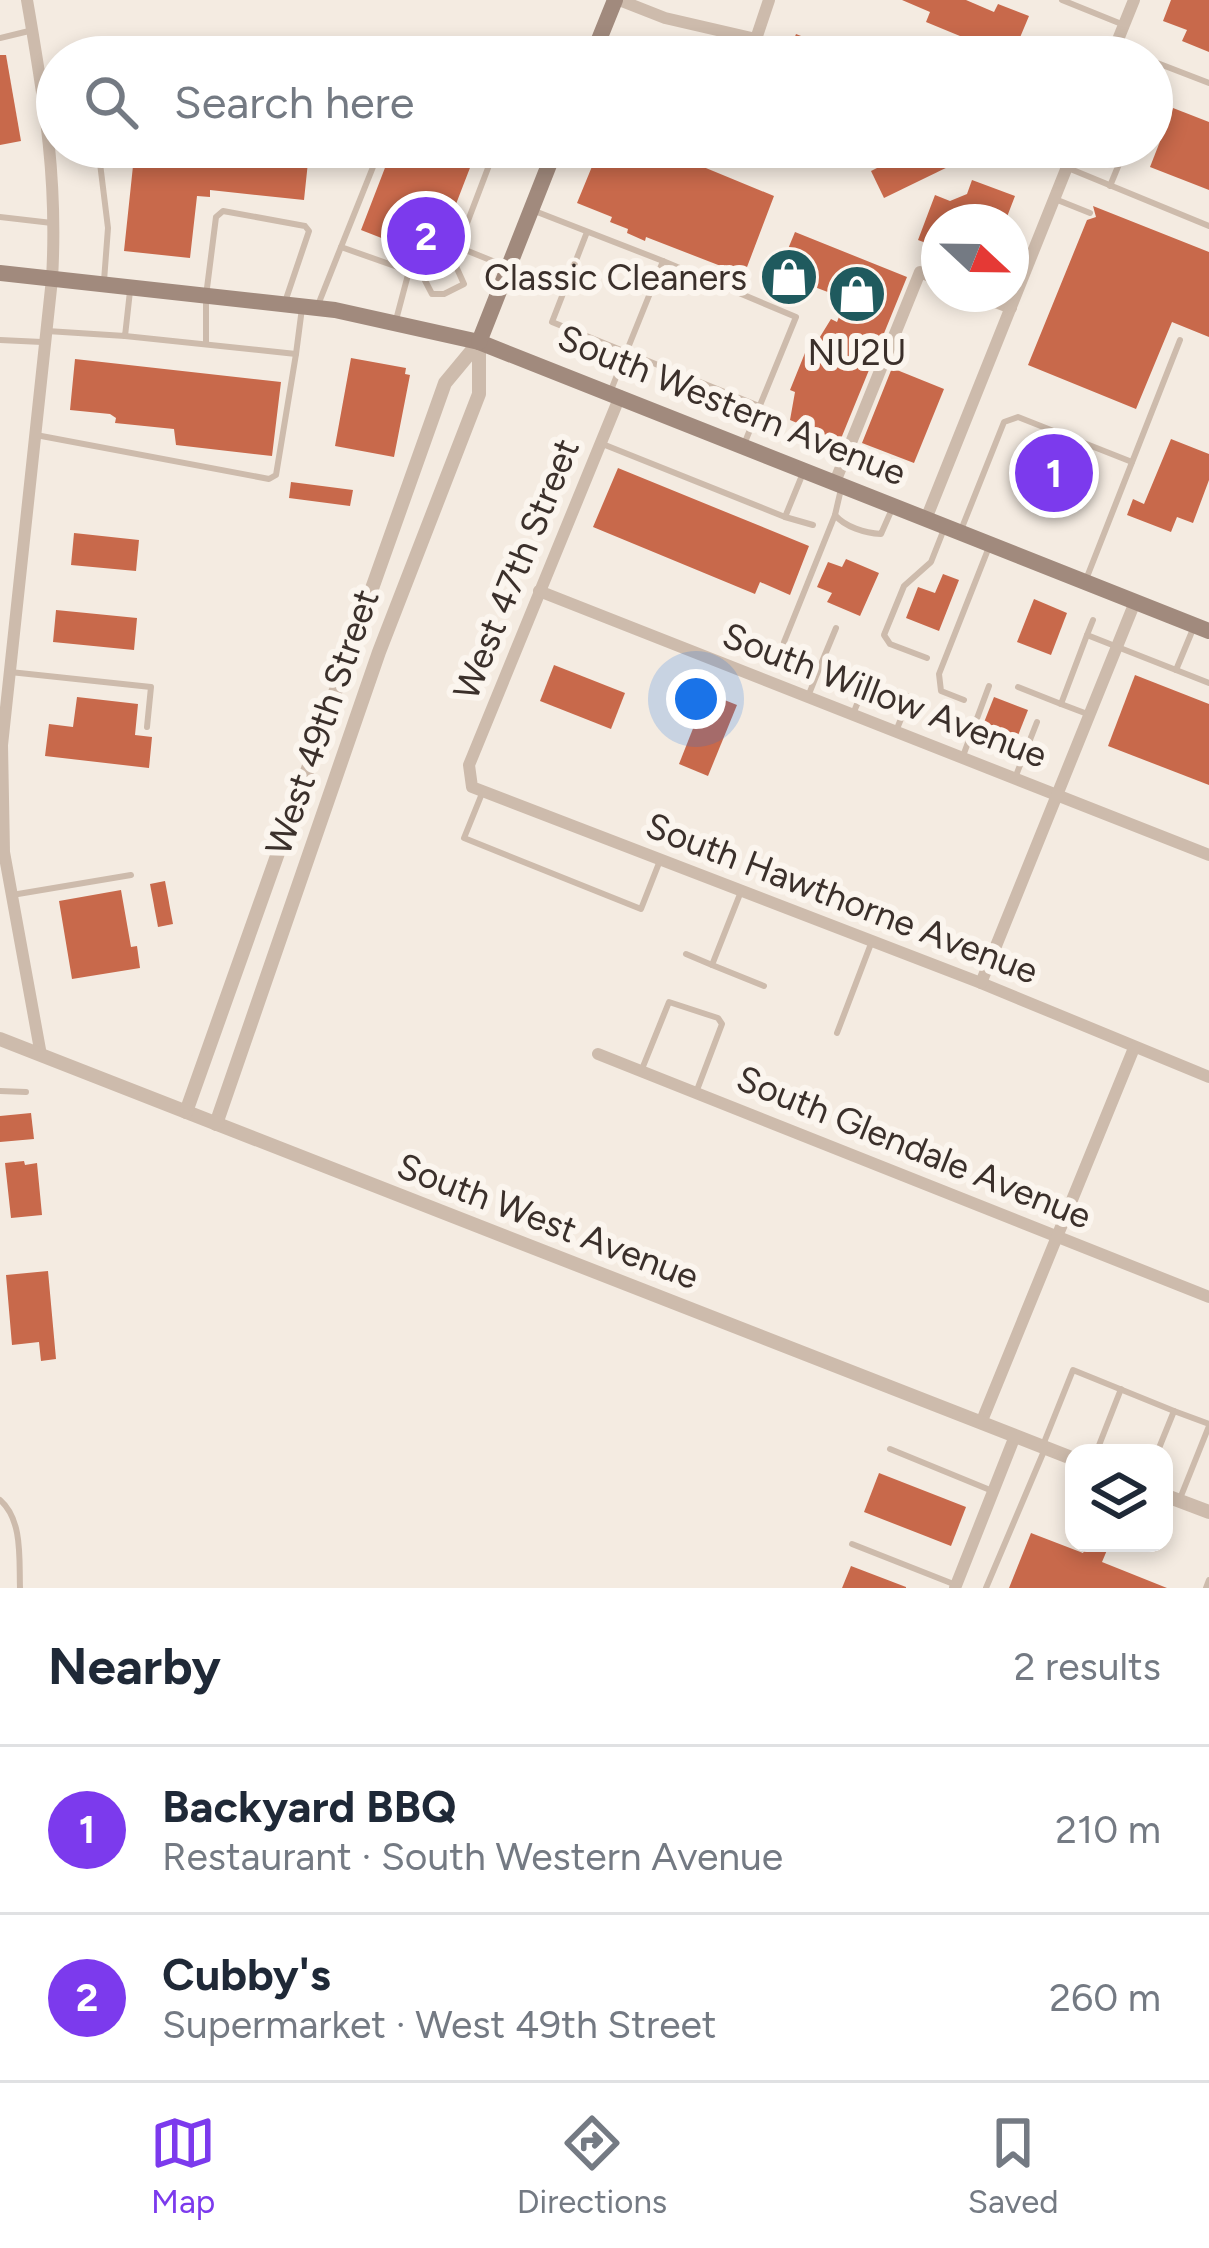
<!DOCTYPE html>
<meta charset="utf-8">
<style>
body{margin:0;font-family:Figtree,sans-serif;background:#f6f6f7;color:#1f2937}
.controls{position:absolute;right:36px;bottom:36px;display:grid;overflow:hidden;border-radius:24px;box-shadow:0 6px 18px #0003}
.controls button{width:108px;height:108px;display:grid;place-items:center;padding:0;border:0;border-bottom:3px solid #e0e1e3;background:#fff;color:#1f2937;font:60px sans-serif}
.compass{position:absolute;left:921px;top:204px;width:108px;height:108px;border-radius:50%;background:#fff;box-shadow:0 6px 18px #0003;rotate:112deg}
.you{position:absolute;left:696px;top:699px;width:42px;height:42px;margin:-30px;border:9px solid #fff;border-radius:50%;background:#1a73e8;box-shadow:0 0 0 18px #1a73e833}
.badge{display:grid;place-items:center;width:78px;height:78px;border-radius:50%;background:#7c3aed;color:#fff;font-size:39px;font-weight:700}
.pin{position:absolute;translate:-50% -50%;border:6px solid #fff;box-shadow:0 3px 12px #0006}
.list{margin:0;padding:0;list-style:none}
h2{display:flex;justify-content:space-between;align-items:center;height:156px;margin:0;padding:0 48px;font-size:51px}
h2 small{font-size:39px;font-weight:400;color:#747a83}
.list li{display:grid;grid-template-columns:78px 1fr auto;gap:36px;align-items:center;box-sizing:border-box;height:168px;padding:0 48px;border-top:3px solid #e0e1e3}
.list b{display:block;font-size:45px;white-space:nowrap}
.list p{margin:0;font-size:39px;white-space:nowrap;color:#747a83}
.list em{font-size:39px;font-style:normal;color:#747a83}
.icon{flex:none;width:66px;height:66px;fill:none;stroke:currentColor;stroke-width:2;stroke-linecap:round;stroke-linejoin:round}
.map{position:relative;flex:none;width:1209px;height:1588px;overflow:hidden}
.search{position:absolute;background:#fff;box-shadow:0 6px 18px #0003;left:36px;right:36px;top:36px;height:132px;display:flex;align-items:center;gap:30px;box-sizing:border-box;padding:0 42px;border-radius:66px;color:#747a83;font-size:45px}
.sheet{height:492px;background:#fff}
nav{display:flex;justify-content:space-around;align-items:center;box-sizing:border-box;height:168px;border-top:3px solid #e0e1e3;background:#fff;font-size:33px;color:#747a83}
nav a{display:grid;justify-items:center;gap:6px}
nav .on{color:#7c3aed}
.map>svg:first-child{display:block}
.building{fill:#c8694b}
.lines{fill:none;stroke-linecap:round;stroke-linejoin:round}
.service{stroke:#cdbbac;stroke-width:6}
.minor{stroke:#cdbbac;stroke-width:12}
.tertiary{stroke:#cdbbac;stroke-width:14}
.secondary{stroke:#a18a7d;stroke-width:16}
.labels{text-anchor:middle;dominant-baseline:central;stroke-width:12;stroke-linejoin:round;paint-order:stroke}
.poi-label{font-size:36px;fill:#3b302b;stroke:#fbf5ee;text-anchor:end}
.street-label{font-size:36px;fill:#3b302b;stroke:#fbf5ee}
</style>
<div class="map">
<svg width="1209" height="1588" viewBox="0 0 1209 1588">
<rect width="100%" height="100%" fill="#f4ebe1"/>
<g class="building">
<polygon points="902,0 966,0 994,12 998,4 1029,16 1016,47 993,38 989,48 926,22 930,12"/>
<polygon points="1171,0 1209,0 1209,52 1182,41 1187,30 1163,21"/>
<polygon points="796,34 819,43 814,57 787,57"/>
<polygon points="649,40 662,46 664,41 702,57 642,57"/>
<polygon points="0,55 6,55 21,141 0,145"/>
<polygon points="1173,108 1209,122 1209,190 1150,167"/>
<polygon points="135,147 327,147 325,164 308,162 304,200 210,190 210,197 197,196 190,258 124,251"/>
<polygon points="393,147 471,147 467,158 473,160 439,248 425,255 361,230"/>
<polygon points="600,147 655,147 774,196 744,275 646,237 645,241 627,233 628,229 610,222 612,217 577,203"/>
<polygon points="919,147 989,147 884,198 871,171"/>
<polygon points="972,180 1015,196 1005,222 939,222 939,248 918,240 935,195 950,201 967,194"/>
<polygon points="1093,206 1209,252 1209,337 1172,322 1136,409 1028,365 1087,220 1096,217"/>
<polygon points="795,232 907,277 840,441 790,420 795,392 790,390 809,343 815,345 831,319 837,322 846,299 812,286 810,291 798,286 796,292 774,283"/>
<polygon points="351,358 406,368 405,374 410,375 394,457 335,446"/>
<polygon points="75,359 281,382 272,456 176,445 174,429 115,423 116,418 110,414 70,410"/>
<polygon points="892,368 944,389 914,463 862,443"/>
<polygon points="1171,439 1209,454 1209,480 1193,523 1177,517 1171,532 1127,515 1133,499 1144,504"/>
<polygon points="1042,449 1079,464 1066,497 1029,482"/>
<polygon points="618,468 809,546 790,595 760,582 755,594 593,527"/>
<polygon points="291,482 353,490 350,506 289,498"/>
<polygon points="74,533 139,540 136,571 71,565"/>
<polygon points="846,559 879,573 860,616 827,602 832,593 817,587 828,562 842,567"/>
<polygon points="943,574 959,580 939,631 906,618 918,587 935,593"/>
<polygon points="1034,599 1067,613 1051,655 1017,642"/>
<polygon points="56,610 137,618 134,650 53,642"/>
<polygon points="554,665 625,693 611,729 540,701"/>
<polygon points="1135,675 1209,704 1209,785 1108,746"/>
<polygon points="707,693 737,705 708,776 679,764"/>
<polygon points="77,697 138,704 135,735 152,737 149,768 45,756 49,724 73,727"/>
<polygon points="994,697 1028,710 1015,743 981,730"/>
<polygon points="165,881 173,924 158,927 150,884"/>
<polygon points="121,890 131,947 137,946 140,968 72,979 59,901"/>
<polygon points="31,1113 34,1139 0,1142 0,1116"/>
<polygon points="24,1161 25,1165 37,1163 42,1215 11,1218 5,1163"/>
<polygon points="48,1271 56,1359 41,1361 39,1342 12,1345 6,1275"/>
<polygon points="879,1473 966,1507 951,1546 864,1512"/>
<polygon points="1031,1533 1083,1553 1088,1543 1110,1543 1102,1562 1167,1588 1009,1588"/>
<polygon points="851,1566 906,1587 906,1588 842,1588"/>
</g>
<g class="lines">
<g class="service">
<polyline points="1062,0 1124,25"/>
<polyline points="0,38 29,31"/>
<polyline points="1118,47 1143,57"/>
<polyline points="417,57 424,39 473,57"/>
<polyline points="749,57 756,39"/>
<polyline points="1152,61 1209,83"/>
<polyline points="98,147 108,228 104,281"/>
<polyline points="1068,168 1209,226"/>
<polyline points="1110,186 1126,147"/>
<polyline points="1055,199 1090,213"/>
<polyline points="532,210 663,261"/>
<polyline points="0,217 52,223"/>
<polyline points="587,232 552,322 759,406"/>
<polyline points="341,247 381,147"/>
<polyline points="458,247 496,147"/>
<polyline points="418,267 432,294 444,294 464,284 450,253"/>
<polyline points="409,271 458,247 505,266"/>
<polyline points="318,305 341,247 409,271 396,320"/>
<polyline points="47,331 125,336 130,291"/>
<polyline points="125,336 296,354 302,308"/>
<polyline points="0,340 42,342"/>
<polyline points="206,344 206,296 216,217 223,211 305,226 309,231 285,302"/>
<polyline points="611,390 663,261 796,317 745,442"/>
<polyline points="36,435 269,479 276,475 296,354"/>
<polyline points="600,443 785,517"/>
<polyline points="803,473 785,517 813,525"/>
<path d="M841,489L835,515C845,527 865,533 881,534L892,509"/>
<polyline points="961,530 1004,422 1018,417 1132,462"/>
<polyline points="1087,577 1180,340"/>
<polyline points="1093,620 1087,635 1209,683"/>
<polyline points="927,658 890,644 884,635 904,586 931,562 944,529"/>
<polyline points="819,669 836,628"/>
<polyline points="1176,670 1193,629"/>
<polyline points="10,672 151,687 147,727"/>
<polyline points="1018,687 1061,704 1087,635"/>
<polyline points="809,694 819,669 790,657 784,642 835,515"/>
<polyline points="964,700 941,691 939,674 989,547"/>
<polyline points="1061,704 1090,715"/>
<polyline points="853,714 867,680 910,697 896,731"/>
<polyline points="963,756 989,686"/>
<polyline points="1015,778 1037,722"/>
<polyline points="483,791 464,838 641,909 659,863"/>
<polyline points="740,894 712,965 764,986"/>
<polyline points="12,895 131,875"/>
<polyline points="686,954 712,965"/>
<polyline points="837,1033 872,941"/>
<polyline points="642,1069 669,1002 718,1018 722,1024 697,1090"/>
<polyline points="0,1091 26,1092"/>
<polyline points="1174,1411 1209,1424"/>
<polyline points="1043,1445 1073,1370 1174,1411 1157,1453"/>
<polyline points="890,1449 990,1490"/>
<polyline points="1096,1453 1121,1389"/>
<path d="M0,1500C23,1520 19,1559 20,1588"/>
<polyline points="1179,1501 1209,1426"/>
<polyline points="852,1544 956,1585"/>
<polyline points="986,1588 1044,1451"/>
<polyline points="1206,1588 1209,1580"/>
</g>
<g class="minor">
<path d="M27,0C44,100 58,176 52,279L2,745L4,852L41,1055"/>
<polyline points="619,0 665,18 756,39 769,0"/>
<polyline points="1111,57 1134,0"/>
<polyline points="974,294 1011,308"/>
<polyline points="620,396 469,765 472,787 981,983 1209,1077"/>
<polyline points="835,482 920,272 939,280"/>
<polyline points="926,519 1075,147"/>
<polyline points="539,591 1209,855"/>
<polyline points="981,983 1135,602"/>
<polyline points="598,1054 1209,1297"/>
<polyline points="981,1423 1134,1048"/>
<polyline points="955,1588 1015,1436"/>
</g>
<g class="tertiary">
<polyline points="0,1039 1074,1459"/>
<polyline points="186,1112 445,383 479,342"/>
<polyline points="216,1124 379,652 479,394 479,342"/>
<polyline points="1164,1495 1209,1512"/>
</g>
<g class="secondary">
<polyline points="592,57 615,0"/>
<polyline points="0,273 335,310 479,342 1209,631"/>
<polyline points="479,342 556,147"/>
</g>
</g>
<defs>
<symbol id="shop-disc" viewBox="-11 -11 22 22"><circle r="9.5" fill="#1f5a5e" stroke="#fbf5ee"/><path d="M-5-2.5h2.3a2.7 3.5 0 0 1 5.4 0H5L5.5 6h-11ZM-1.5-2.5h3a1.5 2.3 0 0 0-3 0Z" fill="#fff"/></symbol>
</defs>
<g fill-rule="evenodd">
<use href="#shop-disc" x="756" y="244" width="66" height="66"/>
<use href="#shop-disc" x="824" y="261" width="66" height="66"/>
</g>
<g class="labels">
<g class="poi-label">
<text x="747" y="277">Classic Cleaners</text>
<text x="857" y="352" text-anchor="middle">NU2U</text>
</g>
<g class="street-label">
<text transform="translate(732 405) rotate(22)">South Western Avenue</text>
<text transform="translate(516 569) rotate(-68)">West 47th Street</text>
<text transform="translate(885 695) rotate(21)">South Willow Avenue</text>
<text transform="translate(322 722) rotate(-71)">West 49th Street</text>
<text transform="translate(842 898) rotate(21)">South Hawthorne Avenue</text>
<text transform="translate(914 1147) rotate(22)">South Glendale Avenue</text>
<text transform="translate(548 1221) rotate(21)">South West Avenue</text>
</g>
</g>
</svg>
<div class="controls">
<button><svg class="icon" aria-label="layers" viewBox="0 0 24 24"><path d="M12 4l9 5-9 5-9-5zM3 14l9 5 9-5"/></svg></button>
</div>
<svg class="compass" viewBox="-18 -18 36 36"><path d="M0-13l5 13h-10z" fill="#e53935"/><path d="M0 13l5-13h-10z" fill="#747a83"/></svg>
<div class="you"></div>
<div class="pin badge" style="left:1054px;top:473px">1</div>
<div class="pin badge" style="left:426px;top:236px">2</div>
<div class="search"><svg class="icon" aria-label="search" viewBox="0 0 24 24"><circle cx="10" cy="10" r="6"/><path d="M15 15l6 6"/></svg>Search here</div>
</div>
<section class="sheet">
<h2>Nearby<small>2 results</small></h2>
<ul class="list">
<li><span class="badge">1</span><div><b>Backyard BBQ</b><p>Restaurant · South Western Avenue</p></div><em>210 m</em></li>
<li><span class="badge">2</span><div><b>Cubby's</b><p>Supermarket · West 49th Street</p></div><em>260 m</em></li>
</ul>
</section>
<nav>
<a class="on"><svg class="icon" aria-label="map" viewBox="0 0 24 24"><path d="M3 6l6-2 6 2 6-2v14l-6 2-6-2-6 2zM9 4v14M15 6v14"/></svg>Map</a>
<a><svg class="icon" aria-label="directions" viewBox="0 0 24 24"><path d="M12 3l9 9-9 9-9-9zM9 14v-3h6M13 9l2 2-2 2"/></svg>Directions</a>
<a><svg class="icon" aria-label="saved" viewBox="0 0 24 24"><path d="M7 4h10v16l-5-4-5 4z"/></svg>Saved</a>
</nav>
